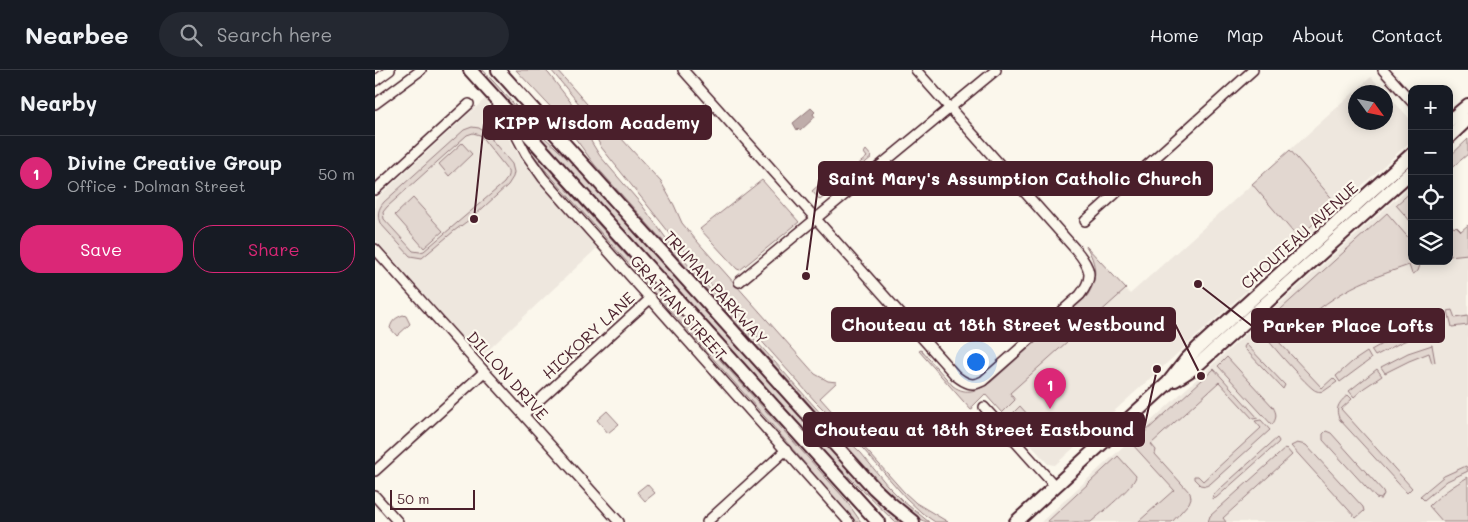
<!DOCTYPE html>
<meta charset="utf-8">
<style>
body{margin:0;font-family:Mali,sans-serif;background:#242831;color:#f1f3f6}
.controls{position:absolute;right:15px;top:15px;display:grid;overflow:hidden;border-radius:10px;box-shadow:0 2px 12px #0003}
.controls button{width:45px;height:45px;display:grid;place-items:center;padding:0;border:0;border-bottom:1px solid #363941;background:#171b24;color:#f1f3f6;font:25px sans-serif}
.compass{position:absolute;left:973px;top:15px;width:45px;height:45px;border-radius:50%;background:#171b24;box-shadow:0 2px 12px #0003;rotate:123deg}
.scale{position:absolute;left:15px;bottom:12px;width:85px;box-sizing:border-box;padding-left:5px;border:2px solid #4a1f2b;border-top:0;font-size:14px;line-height:18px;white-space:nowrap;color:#4a1f2b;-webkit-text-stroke:4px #fbf7ec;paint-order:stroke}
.you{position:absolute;left:600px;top:291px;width:18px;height:18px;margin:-12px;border:4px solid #fff;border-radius:50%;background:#1a73e8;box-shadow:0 0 0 8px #1a73e833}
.badge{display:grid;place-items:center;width:32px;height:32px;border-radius:50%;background:#db2777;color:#fff;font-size:16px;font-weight:700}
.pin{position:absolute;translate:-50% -41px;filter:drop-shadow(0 1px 2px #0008)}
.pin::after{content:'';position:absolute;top:26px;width:18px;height:15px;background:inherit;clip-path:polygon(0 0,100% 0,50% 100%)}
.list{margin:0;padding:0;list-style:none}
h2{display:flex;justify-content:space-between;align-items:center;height:65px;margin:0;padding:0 20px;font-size:21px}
h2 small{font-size:16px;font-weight:400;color:#9ea1a6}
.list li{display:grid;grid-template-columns:32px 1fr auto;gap:15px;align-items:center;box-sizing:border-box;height:75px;padding:0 20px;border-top:1px solid #363941}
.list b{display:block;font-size:19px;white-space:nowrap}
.list p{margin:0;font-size:16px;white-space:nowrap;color:#9ea1a6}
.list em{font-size:16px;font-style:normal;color:#9ea1a6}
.actions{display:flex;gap:10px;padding:15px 20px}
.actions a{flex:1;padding:11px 0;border:1px solid #db2777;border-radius:20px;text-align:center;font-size:18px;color:#db2777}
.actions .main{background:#db2777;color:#fff}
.icon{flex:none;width:28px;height:28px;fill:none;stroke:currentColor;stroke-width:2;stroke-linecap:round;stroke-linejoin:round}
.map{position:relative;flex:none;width:1093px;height:452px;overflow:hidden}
header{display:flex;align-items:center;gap:30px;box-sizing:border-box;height:70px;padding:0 25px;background:#171b24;border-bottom:1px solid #363941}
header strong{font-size:24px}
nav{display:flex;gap:28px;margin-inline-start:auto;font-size:18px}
.search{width:350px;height:45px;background:#242831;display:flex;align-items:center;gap:12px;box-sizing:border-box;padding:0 18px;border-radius:28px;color:#9ea1a6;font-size:19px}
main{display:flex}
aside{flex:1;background:#171b24}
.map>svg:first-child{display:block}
.built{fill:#eee7de}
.green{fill:#e2d7d0;stroke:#967b7e;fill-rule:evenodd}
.water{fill:#bfadaa;stroke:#907477}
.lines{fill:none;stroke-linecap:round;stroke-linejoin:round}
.minor-casing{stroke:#4a1f2b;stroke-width:12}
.secondary-casing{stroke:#4a1f2b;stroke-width:16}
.minor{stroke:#fbf7ec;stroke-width:9}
.secondary{stroke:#fbf7ec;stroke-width:12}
.labels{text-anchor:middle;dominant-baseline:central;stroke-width:4.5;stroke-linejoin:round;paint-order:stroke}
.street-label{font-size:16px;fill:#4a1f2b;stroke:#fbf7ec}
.leader{fill:none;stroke:#4a1f2b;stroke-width:2}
.callout-dot{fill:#4a1f2b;stroke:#fbf7ec;stroke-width:2}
.callout{fill:#4a1f2b;stroke:#4a1f2b;stroke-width:2}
.callout-label{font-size:18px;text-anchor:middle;font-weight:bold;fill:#fff}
</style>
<header>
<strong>Nearbee</strong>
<div class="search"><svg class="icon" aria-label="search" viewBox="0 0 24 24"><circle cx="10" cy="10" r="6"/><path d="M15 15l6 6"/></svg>Search here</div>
<nav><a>Home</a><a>Map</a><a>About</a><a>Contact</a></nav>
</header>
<main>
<aside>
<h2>Nearby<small></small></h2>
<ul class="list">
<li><span class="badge">1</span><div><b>Divine Creative Group</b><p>Office · Dolman Street</p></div><em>50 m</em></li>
</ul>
<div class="actions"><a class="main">Save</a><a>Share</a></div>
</aside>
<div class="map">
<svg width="1093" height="452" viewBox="0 0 1093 452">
<rect width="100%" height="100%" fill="#fbf7ec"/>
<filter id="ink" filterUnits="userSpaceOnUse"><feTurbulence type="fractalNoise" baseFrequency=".02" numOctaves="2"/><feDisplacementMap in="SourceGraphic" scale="10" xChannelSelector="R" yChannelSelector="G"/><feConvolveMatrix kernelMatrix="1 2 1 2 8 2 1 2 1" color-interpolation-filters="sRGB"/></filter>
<g filter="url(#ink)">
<g class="built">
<polygon points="996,7 1010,22 981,22 981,52 1011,52 1011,23 1037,51 1037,70 680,395 673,394 607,320 736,204 755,224"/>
<polygon points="110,29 149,94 221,175 222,178 107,286 104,286 0,169 0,130"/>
<polygon points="1034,117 1037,120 1037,191 1074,191 1074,160 1093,162 1093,452 666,452 848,285"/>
</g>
<g class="green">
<polygon points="104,0 108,0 168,66 206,101 483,410 511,440 526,452 520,452 441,375"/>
<path d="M141,0H170L174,4L201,39L217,73L225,86L266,134L299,179L448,346L486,383L512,415L529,432L554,452C540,452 515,424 505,413L219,94L184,46Z"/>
<polygon points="176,0 182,0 227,51 232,47 246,68 286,112 299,135 307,153 321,170 440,304 453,311 462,312 445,328 529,422 541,433 573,452 560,452 547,443 531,428 489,380 440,331 332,210 226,77 205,35"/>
<path d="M97,57L104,58L111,63L137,94L139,102L138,107L133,115L98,147L79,161L47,188L35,186L5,153C2,145 3,139 9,132L89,60ZM98,63L105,65L132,99C135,104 132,108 129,113L49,181L45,182L38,181L9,149L8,142L12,137L92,65Z"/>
<polygon points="1093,69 1093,84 1074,100 1074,87"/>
<polygon points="87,73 97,84 74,106 64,94"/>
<polygon points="154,77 470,429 486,452 480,452 397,355 171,101 153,78"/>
<polygon points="491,80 497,87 445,130 437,121 446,113 449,117 454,112 459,114 492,87 489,83"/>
<polygon points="915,80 961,133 923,168 877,114"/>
<polygon points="387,110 424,152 365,200 362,199 325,159"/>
<polygon points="1037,121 1037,153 1021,135"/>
<polygon points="38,128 68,161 49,178 20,145"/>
<path d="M1012,143L1037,172V191H1044L1045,195L1043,201L1037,204L1034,195C1012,203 989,210 969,222C945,236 925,254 904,272L947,318L958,308L962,312L949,321C945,322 942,322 938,319C929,312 888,267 885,258Z"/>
<polygon points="1074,152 1079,158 1081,156 1086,161 1093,155 1093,184 1074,186"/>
<path d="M711,176L751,219L635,323L640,330L627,343L610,324L597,337L598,339L596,340L544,281L546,280L578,316C592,326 603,320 616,312L712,226C723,209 722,194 711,176Z"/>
<polygon points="1077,240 1080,248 1093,246 1093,255 1077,257 1073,241"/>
<path d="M28,245L31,246L35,254L22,266L15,258C17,250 21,248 28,245Z"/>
<polygon points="1049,246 1053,262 1027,272 1000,286 996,280 1025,264 1046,256 1044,248"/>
<polygon points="871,274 910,315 908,319 870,279 869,277"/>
<polygon points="1057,275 1060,292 1057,293 1054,283 1034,291 1010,303 1006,297 1033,283"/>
<polygon points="992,282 996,289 965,312 961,306 977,292"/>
<path d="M852,287L898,337C902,344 902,348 897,355L843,296Z"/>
<polygon points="839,299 883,348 878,349 844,312 776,374 781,380 780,384 815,423 816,428 814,433 797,452 763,452 799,420 757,374"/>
<polygon points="1002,299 1007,306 989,318 979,327 974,321"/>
<path d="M973,325L977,329L966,339L1037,418L1032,423L965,350C959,339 964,332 973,325Z"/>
<polygon points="645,336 671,365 662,373 637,344"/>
<polygon points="232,341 244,354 233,363 222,350"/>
<polygon points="886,350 895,360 835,414 831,416 825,415 819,409 819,406 823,406 828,411 886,358 880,351"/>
<polygon points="951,361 956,363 1008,421 1009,424 1006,429 1001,428 948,370 948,364"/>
<polygon points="902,368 904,371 903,373 841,428 837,429 838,425"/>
<polygon points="922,373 931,375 988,437 989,441 981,448 916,376"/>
<polygon points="911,378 917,385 848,448 851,452 833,452 835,446"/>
<path d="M743,386L761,406C760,416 725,444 716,452H672Z"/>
<polygon points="1091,396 1093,401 1072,411 1049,430 1045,426 1069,406"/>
<path d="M1093,407V452H1068L1054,436C1066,424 1078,416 1093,407Z"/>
<polygon points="272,414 280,423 270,431 262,422"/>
</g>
<polygon class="water" points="436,38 440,42 438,44 440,47 425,61 423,59 422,60 418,53"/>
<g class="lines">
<defs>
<g id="minor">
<path d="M308,0L581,306C590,313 597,317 608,311L705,225C719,207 716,198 701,180L541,0"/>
<polyline points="1008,0 1037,32"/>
<polyline points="0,11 15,0"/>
<polyline points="0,34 46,0"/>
<polyline points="130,44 151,84 168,108 474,452"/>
<polyline points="0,120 94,34"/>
<polyline points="710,151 878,0"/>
<polyline points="0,179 244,452"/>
<polyline points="364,212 621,0"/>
<polyline points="609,337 680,416"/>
<polyline points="149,344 276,228"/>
<polyline points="0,401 109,302"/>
<polyline points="0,426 23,452"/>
<polyline points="332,452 411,380"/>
</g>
<g id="secondary">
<polyline points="95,0 503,452"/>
<polyline points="123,0 499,418 516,434 538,452"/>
<polyline points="1074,51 1093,35"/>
<polyline points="1074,67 1093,49"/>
<polyline points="800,310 819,298 1037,101"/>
<polyline points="641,452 793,313 811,290 823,278 1037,84"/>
</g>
</defs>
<use href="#minor" class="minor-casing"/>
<use href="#secondary" class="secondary-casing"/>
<use href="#minor" class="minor"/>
<use href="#secondary" class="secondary"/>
</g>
</g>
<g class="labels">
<g class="street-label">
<text transform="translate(924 165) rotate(-42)">CHOUTEAU AVENUE</text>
<text transform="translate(341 217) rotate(48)">TRUMAN PARKWAY</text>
<text transform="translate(304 237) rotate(48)">GRATTAN STREET</text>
<text transform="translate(213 265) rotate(-43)">HICKORY LANE</text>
<text transform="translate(133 305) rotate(48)">DILLON DRIVE</text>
</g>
</g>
<path class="leader" d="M99 149L109 53M431 206L444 109M826 306L800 254M823 214L877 256M782 299L769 359"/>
<g class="callout-dot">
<circle cx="99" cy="149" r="5"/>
<circle cx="431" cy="206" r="5"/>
<circle cx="826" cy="306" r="5"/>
<circle cx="823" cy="214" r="5"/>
<circle cx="782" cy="299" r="5"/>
</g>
<g class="callout">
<rect x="109" y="36" width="227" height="33" rx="5"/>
<rect x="444" y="92" width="393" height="33" rx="5"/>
<rect x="457" y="238" width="343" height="33" rx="5"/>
<rect x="877" y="239" width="192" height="33" rx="5"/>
<rect x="429" y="343" width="340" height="33" rx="5"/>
</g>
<g class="callout-label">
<text x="222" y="59">KIPP Wisdom Academy</text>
<text x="640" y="115">Saint Mary's Assumption Catholic Church</text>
<text x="628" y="261">Chouteau at 18th Street Westbound</text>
<text x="973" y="262">Parker Place Lofts</text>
<text x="599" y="366">Chouteau at 18th Street Eastbound</text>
</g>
</svg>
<div class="controls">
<button>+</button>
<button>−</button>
<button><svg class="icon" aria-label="locate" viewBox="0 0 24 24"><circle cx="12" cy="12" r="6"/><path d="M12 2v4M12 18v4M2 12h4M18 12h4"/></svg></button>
<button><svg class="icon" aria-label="layers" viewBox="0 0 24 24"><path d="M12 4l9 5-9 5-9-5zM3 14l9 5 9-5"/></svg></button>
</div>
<svg class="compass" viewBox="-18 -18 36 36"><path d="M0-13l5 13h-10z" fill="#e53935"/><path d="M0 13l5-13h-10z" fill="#9ea1a6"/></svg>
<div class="scale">50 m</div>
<div class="you"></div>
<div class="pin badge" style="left:675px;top:339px">1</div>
</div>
</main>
